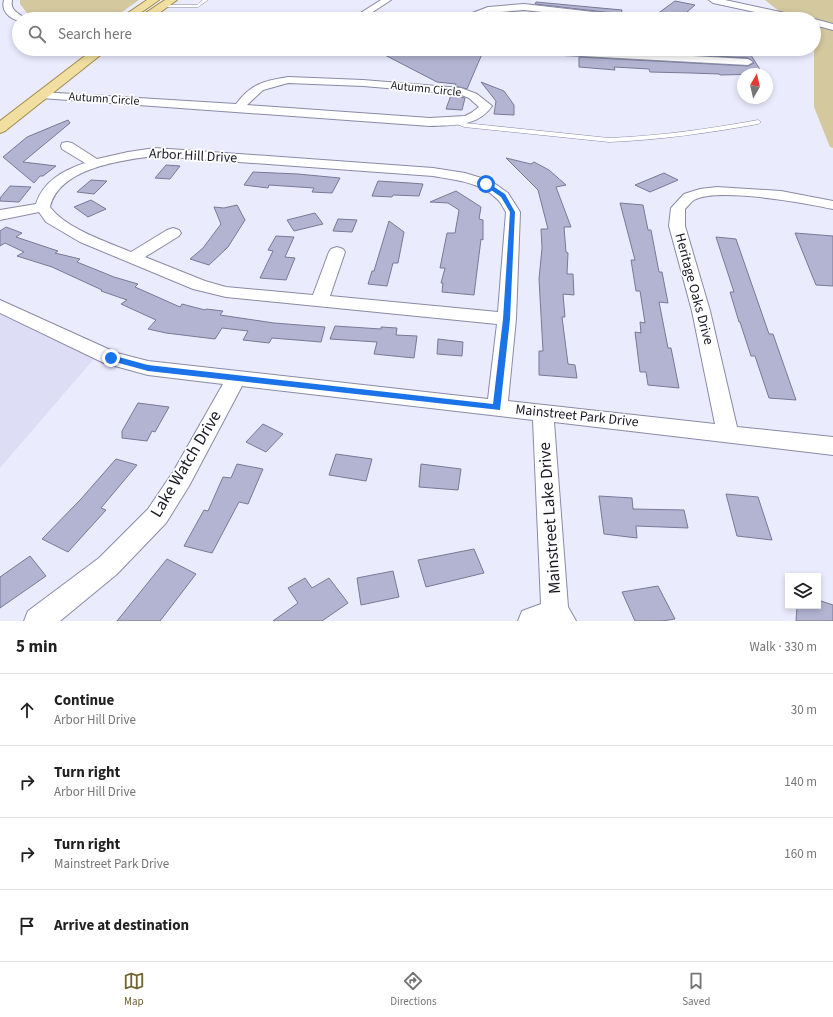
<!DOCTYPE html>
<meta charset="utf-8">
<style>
body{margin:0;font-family:"Source Sans 3",sans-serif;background:#f2f2f2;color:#222}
.controls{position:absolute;right:12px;bottom:12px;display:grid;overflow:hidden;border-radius:0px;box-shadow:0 2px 6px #0003}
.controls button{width:36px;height:36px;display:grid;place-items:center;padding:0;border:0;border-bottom:1px solid #e0e0e0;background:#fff;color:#222;font:20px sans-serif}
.compass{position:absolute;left:737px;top:68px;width:36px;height:36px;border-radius:50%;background:#fff;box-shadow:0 2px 6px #0003;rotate:8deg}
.stop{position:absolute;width:12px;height:12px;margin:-9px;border:3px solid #1a73e8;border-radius:50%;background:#fff}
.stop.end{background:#1a73e8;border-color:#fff;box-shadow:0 1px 4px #0008}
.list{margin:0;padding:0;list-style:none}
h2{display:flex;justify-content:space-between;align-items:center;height:52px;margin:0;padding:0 16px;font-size:17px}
h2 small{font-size:13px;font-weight:400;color:#767676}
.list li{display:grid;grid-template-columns:26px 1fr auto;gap:12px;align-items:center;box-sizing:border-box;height:72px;padding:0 16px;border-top:1px solid #e0e0e0}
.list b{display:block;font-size:15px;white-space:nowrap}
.list p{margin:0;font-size:13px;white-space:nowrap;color:#767676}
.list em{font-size:13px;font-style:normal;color:#767676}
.icon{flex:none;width:22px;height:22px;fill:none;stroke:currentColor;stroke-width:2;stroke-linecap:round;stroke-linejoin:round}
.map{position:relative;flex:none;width:833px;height:621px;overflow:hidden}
.search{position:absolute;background:#fff;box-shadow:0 2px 6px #0003;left:12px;right:12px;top:12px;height:44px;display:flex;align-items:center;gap:10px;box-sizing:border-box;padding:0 14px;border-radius:22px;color:#767676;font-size:15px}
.sheet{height:340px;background:#fff}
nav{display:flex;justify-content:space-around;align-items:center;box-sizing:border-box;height:56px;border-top:1px solid #e0e0e0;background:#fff;font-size:11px;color:#767676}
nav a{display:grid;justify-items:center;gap:2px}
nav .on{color:#726331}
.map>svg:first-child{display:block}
.built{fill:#dddef5}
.green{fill:#d4c89f}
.building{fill:#b2b4d2;stroke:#787995}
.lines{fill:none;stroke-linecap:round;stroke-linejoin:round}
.lane-casing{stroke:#898aa6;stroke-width:1}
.street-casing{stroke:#898aa6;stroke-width:2}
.primary-casing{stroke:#a08c4c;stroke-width:2}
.lane{fill:#fff;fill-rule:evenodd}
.street{fill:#fff;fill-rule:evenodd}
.primary{fill:#f1dfa1;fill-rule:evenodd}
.route{fill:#1a73e8}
.labels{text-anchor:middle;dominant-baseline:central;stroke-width:3.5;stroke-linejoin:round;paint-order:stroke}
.far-street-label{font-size:12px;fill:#191924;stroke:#fff}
.street-label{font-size:14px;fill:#191924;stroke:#fff}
.near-street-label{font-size:17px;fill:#191924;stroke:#fff}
</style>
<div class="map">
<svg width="833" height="621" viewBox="0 0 833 621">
<rect width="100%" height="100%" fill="#eaecfe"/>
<polygon class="built" points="0,306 105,346 0,468"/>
<g class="green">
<polygon points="20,0 139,0 112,19 38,19 30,17 20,4"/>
<polygon points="765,0 833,0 833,148 830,147 814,107 814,19 789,19"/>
</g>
<g class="building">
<polygon points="675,1 695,5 679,19 653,17"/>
<polygon points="536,2 622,10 621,14 535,4"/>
<polygon points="529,12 591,19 532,19 534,15 527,15"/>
<polygon points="437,49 449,49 482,54 467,89 455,86 456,84 437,82 379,52 421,54 430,53"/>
<polygon points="591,49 747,49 763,74 720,75 719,74 690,73 650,72 649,69 614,67 615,70 579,67 579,57 748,66 754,63 748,58"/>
<polygon points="481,82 504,91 514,105 514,115 494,114 496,101"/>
<polygon points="451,95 465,98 462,110 446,109"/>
<polygon points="68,120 70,123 23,162 56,166 43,176 40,176 34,183 3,157 27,137"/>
<polygon points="506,158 531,164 534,162 549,170 566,185 556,187 571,227 564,227 566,252 568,253 567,274 573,274 574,295 563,294 565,317 562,317 568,364 575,365 577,378 539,375 539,351 543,351 539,279 542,248 541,229 548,229 538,190"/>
<polygon points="166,165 180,166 170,179 155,178"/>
<polygon points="253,172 298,174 340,178 332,193 312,192 314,188 269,185 268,188 244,185"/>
<polygon points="664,173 678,180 650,192 635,185"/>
<polygon points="91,180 107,181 94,194 77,192"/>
<polygon points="378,181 410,183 423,184 419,196 393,195 392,197 372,196"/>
<polygon points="10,186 31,187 19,202 0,201 0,198"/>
<polygon points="456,191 481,207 479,219 483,220 483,240 481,239 474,295 442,292 443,283 441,283 445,268 440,268 447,233 455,233 459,210 448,203 430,202"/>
<polygon points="91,200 106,209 88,217 74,207"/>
<polygon points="620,203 643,205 648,230 651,230 659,272 662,272 668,303 659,302 668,348 671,348 679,388 648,385 646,372 640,372 635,332 641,333 640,322 645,323 640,291 636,291 631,260 635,260"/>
<polygon points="237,205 245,220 228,247 209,265 190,259 203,248 221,224 214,207 224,208"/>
<polygon points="315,213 323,224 294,231 287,220"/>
<polygon points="338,219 357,220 352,232 333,231"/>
<polygon points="389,221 404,232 398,263 393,263 387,286 368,284 372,271 374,271"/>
<polygon points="6,227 22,233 16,237 58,251 55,253 80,259 77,262 114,277 138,284 135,287 180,307 182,304 205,310 206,309 223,311 220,315 274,323 325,327 321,342 272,338 269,343 243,340 248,331 222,328 215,339 166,333 148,329 156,320 121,304 127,300 101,291 102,290 52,267 17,256 24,252 5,243 0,246 0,231"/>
<polygon points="795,233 833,236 833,286 816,285"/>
<polygon points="276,236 294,237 285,257 295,258 286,280 260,278 273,251 268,250"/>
<polygon points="716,237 736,239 769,334 773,334 796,400 769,398 755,356 751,356 740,322 739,322 730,292 734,292"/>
<polygon points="335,326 381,329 381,327 397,328 396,335 417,336 414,358 374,354 377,342 330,339"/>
<polygon points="438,339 463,342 462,356 437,354"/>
<polygon points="138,403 169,407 155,432 152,431 147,441 122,438 122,431"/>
<polygon points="263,424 283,434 266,452 246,442"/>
<polygon points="336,454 372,459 366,481 329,475"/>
<polygon points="116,459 137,465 101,508 106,510 68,552 42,539 81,499"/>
<polygon points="237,464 263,469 248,504 239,502 212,553 184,546 204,510 208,511 223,477 231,478"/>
<polygon points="421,464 461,469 458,490 419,487"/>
<polygon points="726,494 758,497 772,540 737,536"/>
<polygon points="599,496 632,498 633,509 684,510 688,528 636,526 637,538 604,534"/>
<polygon points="474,549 484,573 426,587 418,560"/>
<polygon points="30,556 46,576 0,608 0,577"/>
<polygon points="167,559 196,574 160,621 117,621"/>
<polygon points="393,571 399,597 361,605 357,578"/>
<polygon points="305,578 312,588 329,578 348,603 322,621 273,621 298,603 288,588"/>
<polygon points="658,586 675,619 662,621 635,621 622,592"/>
<polygon points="818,600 833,605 833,621 796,621 797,606 818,606"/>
</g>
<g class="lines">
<defs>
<g id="lane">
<polygon points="203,0 208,0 198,7 162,7 160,6 162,5 197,5"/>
<path d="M454,119L465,123L609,138C659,136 709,129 758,120L761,122L758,124C709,133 659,140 609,142L464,127L452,122L451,121Z"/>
</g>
<g id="street">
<path d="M4,0H12C10,11 18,12 25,19H19V21C9,18 1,11 4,0Z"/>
<polygon points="381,0 391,0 362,19 351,19"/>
<polygon points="709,0 725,0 799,16 804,19 787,19 713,3"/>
<polygon points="524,4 628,16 633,19 605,19 524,10 489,13 473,19 460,19 462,17 488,7"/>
<polygon points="814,19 833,24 833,30 814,25"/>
<polygon points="502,49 563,49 748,59 753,62 748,65 507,52"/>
<path d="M288,77L363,80L461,88L477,94L492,106C478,127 453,125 430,126L41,98L37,97L35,95L37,93L41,92L236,104C251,84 263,81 288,77ZM288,83L363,86L459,94L469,98L479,107L471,113L465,116L430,118L247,105L263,90Z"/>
<path d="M67,142L72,143L97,159L128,152L155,148L433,168L465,173L491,181L508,193L520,212L516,319L508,401L715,424L692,311L669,226L671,208L684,194L700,189L717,187L781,191L833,201V209C806,203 717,187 694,200C691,202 688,206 685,209V226L710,311L737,427L833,437V455L554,422L568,607L576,621H518L522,611L541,604L533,420L242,386L189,486L166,523L117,574L60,621H24L28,611L99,558L148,509L173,472L223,384L148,375L104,363L0,313V300L117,353L148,361L488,399L497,324L226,297L193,289L80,242L46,222L39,212L0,220V210L36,204C43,181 64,170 85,163L62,149L61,146L62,143ZM155,156L433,176C455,180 481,182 497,199C501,202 503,208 506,212L498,312L330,296L345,252L343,249L337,247L331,249L329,252L313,295L226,287L205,281L145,257L179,236L181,233L179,230L173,228L167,230L131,252C107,242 65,228 50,207C59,168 122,160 155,156Z"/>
</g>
<g id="primary">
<polygon points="147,0 159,0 132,19 119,19"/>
<polygon points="165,0 177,0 151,19 140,19 141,16"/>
<polygon points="94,49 108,49 5,131 0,133 0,121"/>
</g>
</defs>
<use href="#lane" class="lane-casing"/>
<use href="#street" class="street-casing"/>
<use href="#primary" class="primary-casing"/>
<use href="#lane" class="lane"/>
<use href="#street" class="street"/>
<use href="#primary" class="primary"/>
</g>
<polygon class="route" points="484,183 488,183 505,194 515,212 510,319 500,410 148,371 108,360 107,358 111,355 148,365 493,404 503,319 510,212 501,197 484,185"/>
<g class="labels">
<g class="far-street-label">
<text transform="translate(426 89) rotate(6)">Autumn Circle</text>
<text transform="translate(104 99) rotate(4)">Autumn Circle</text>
</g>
<g class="street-label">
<text transform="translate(193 156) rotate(3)">Arbor Hill Drive</text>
<text transform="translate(694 289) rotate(75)">Heritage Oaks Drive</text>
<text transform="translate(577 416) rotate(6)">Mainstreet Park Drive</text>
</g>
<g class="near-street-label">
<text transform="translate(186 464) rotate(-59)">Lake Watch Drive</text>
<text transform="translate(550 518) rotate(-94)">Mainstreet Lake Drive</text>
</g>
</g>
</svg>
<div class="controls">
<button><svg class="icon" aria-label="layers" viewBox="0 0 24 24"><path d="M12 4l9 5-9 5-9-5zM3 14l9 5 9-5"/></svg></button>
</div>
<svg class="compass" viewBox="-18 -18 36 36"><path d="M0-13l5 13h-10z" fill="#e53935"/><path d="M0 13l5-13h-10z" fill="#767676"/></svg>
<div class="stop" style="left:486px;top:184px"></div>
<div class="stop end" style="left:111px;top:358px"></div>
<div class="search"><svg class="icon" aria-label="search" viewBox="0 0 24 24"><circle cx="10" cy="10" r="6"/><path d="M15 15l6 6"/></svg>Search here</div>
</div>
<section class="sheet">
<h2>5 min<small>Walk · 330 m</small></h2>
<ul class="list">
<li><svg class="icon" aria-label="ahead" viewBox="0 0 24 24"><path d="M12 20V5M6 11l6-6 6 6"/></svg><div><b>Continue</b><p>Arbor Hill Drive</p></div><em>30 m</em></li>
<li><svg class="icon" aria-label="right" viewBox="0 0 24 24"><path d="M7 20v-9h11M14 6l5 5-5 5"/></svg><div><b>Turn right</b><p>Arbor Hill Drive</p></div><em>140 m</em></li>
<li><svg class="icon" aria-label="right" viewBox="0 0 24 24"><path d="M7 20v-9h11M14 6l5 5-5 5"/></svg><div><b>Turn right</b><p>Mainstreet Park Drive</p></div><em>160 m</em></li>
<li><svg class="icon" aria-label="arrive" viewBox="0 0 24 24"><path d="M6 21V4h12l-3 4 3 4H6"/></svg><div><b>Arrive at destination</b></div></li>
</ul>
</section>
<nav>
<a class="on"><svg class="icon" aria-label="map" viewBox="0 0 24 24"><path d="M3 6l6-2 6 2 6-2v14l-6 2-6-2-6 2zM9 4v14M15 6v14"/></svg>Map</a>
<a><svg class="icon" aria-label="directions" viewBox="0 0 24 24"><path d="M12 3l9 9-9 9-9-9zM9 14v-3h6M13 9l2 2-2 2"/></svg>Directions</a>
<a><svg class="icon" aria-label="saved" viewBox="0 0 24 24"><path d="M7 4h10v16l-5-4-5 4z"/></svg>Saved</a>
</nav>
